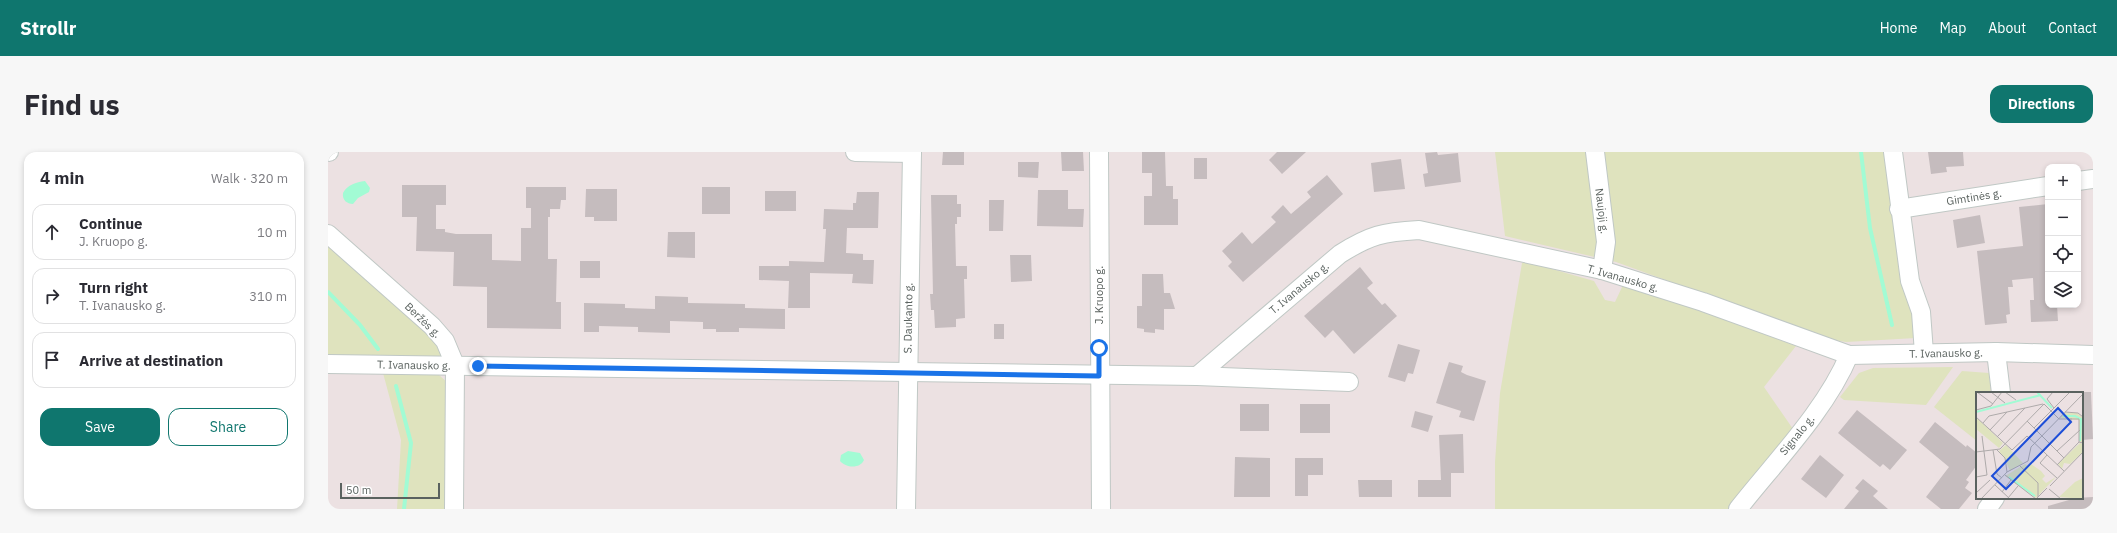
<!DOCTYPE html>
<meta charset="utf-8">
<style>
body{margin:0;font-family:"IBM Plex Sans",sans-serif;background:#f7f7f7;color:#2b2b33}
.controls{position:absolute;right:12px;top:12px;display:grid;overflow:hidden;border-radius:8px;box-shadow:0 2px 6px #0003}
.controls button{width:36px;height:36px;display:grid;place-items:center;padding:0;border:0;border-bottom:1px solid #e1e1e2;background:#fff;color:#2b2b33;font:20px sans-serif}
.scale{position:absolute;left:12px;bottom:10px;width:100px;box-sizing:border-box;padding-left:4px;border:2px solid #5a625f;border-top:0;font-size:11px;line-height:14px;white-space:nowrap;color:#5a625f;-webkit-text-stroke:3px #fff;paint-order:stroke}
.stop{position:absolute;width:12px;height:12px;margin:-9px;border:3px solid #1a73e8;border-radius:50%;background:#fff}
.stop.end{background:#1a73e8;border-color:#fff;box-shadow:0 1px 4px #0008}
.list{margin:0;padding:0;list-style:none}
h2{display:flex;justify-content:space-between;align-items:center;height:52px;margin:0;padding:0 16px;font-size:17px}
h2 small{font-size:13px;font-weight:400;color:#7c7c81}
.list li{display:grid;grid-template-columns:26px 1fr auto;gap:12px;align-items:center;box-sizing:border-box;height:56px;margin:0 8px 8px;padding:0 8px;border:1px solid #e1e1e2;border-radius:12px}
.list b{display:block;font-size:15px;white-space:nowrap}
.list p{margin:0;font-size:13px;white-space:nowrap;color:#7c7c81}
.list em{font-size:13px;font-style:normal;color:#7c7c81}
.actions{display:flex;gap:8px;padding:12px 16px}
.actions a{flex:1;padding:9px 0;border:1px solid #0f766e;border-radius:12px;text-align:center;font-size:14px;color:#0f766e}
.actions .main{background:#0f766e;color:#fff}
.icon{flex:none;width:22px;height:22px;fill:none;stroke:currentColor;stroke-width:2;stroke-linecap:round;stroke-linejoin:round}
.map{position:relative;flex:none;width:1765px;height:357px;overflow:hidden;border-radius:12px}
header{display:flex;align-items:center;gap:24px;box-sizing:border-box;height:56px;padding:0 20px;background:#0f766e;color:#fff}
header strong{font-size:19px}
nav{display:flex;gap:22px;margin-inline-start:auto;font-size:14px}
.intro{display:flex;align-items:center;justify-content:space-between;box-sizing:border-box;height:96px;padding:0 24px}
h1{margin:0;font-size:28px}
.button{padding:10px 18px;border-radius:12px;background:#0f766e;color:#fff;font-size:14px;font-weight:700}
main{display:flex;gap:24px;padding:0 24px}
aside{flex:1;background:#fff;border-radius:12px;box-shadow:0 2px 6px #0003}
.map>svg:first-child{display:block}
.green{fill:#dfe3be}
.water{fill:#a2fbd4}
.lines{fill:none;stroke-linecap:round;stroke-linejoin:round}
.stream{stroke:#a2fbd4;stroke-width:4}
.building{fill:#c5bcbe}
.minor-casing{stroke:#c0c8c5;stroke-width:20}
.minor{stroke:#fff;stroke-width:18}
.route{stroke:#1a73e8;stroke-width:5}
.labels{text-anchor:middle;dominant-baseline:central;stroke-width:3.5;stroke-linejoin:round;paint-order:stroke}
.street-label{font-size:11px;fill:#5a625f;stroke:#fff}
.inset-river{fill:none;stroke:#a2fbd4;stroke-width:2}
.inset-road{fill:none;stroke:#aeaaaa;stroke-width:1}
.view{fill:#1d4ed8;fill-opacity:0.15;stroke:#1d4ed8;stroke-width:2}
.inset-edge{fill:none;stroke:#5a625f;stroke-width:2}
</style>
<header>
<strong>Strollr</strong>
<nav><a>Home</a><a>Map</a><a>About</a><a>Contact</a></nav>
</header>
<div class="intro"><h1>Find us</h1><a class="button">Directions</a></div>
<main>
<aside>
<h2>4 min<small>Walk · 320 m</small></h2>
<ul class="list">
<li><svg class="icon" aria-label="ahead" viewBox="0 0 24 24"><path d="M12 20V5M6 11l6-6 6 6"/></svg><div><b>Continue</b><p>J. Kruopo g.</p></div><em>10 m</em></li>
<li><svg class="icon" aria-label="right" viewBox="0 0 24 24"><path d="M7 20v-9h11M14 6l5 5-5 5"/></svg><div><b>Turn right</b><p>T. Ivanausko g.</p></div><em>310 m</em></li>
<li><svg class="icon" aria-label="arrive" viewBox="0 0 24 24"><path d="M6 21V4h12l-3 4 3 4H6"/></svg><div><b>Arrive at destination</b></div></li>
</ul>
<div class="actions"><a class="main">Save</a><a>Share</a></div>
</aside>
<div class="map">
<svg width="1765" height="357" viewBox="0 0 1765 357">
<rect width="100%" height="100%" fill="#ece1e2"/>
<g class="green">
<polygon points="1167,0 1557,0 1587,163 1588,186 1518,190 1500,187 1288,110 1177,84"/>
<polygon points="0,91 98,178 113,195 114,203 105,208 0,205"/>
<polygon points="1194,111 1203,111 1266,129 1277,148 1287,150 1295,133 1348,149 1468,194 1436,235 1465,277 1401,357 1167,357 1167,310 1172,241"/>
<polygon points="1625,215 1598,253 1516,248 1512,245 1531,221 1545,216"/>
<polygon points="1634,219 1661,221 1663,241 1649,241 1649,289 1606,255"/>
<polygon points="55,221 111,223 121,232 120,357 69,357 73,288"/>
</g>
<g class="water">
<path d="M37,29L42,36L41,40L30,46L25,52C19,52 14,48 15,41C19,33 28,30 37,29Z"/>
<path d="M520,299L532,301L536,308C532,317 518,316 512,309L513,303Z"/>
</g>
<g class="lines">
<g class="stream">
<polyline points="1533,0 1542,76 1564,173"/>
<polyline points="0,140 32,173 50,197"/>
<polyline points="68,234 83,291 76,357"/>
</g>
</g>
<g class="building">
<polygon points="615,0 636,0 636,13 614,13"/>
<polygon points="733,0 755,0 756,19 734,19"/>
<polygon points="814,0 837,0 838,34 845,34 845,47 850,47 850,73 816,73 816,44 824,44 824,21 814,21"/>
<polygon points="949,0 978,0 954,22 941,8"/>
<polygon points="1109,0 1110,3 1130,1 1133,30 1097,35 1095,22 1100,21 1097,1"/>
<polygon points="1600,0 1635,0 1636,14 1618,15 1619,20 1603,22"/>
<rect x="866" y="6" width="13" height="21"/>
<polygon points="1073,7 1077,37 1046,40 1043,11"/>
<polygon points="690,10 711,10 710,26 690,25"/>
<polygon points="999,23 1015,42 915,130 900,114 904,110 894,99 914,80 924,92 948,70 943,65 955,53 963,62 983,45 979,40"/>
<polygon points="74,33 118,33 118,53 108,53 108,77 117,77 117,80 128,82 164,82 164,108 193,109 193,76 203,76 203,56 198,56 198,35 238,35 238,48 233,48 232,57 222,57 222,65 220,65 220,107 229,107 228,150 233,150 233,177 159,176 159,135 125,134 126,100 88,99 89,65 74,65"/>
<rect x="374" y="35" width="28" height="27"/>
<polygon points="258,37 289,37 289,69 266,69 266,65 257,65"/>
<polygon points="710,38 740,38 740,57 756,57 755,75 709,74"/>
<rect x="437" y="39" width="31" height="20"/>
<polygon points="529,40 551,40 550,76 519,76 518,101 535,102 535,108 546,108 545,132 524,131 525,122 482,121 482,156 460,156 461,129 431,128 431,114 461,114 461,109 496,110 498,77 495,77 496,57 525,58 525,51 528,51"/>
<polygon points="603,43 629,43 629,52 633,52 633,65 629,65 629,72 627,72 628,114 639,114 639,127 636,127 637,166 628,167 628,175 607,176 606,158 603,158 602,142 605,142"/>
<polygon points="661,48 676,48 675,79 661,79"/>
<polygon points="1720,52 1720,153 1729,153 1730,169 1703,170 1702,148 1706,148 1705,126 1684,128 1685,135 1680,135 1682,162 1678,163 1679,171 1657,173 1649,99 1695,94 1691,55"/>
<polygon points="1652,63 1657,91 1629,96 1625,68"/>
<polygon points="340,80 367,80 367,106 339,105"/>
<polygon points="682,103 703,103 704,129 683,130"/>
<rect x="252" y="109" width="20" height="17"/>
<polygon points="1032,115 1045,131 1039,136 1054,153 1057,151 1069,164 1026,202 1005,178 997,186 976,164"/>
<polygon points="814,122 835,122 836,141 842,141 847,157 836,157 836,178 827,177 827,181 816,180 816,177 809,176 809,154 814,154"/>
<polygon points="327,144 360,145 360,151 417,152 417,156 457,157 457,177 411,176 411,180 388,180 388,177 375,177 375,170 342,169 342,181 310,180 310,175 271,174 271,180 256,180 256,151 297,152 297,156 327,157"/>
<rect x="666" y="172" width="10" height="15"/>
<polygon points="1070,192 1092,198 1085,222 1080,221 1077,230 1060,225"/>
<polygon points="1121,210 1135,214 1133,220 1139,223 1158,229 1146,269 1131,265 1133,259 1108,251"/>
<polygon points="1754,240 1763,240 1765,287 1754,288"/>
<rect x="912" y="252" width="29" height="27"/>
<rect x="972" y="252" width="30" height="29"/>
<polygon points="1529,258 1579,298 1562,318 1555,312 1552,315 1510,281"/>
<polygon points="1087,259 1105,264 1100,280 1083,275"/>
<polygon points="1607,270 1638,295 1639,293 1649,301 1649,313 1638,328 1641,330 1637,336 1644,341 1631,357 1613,357 1598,345 1621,315 1591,290"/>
<polygon points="1135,282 1136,321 1123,321 1123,345 1090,345 1090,328 1113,328 1111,283"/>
<polygon points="1492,303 1516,323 1498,346 1473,327"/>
<polygon points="907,305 942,306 942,345 906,345"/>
<polygon points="967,306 995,306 995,323 980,323 980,344 967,344"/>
<polygon points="1535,327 1550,339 1545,344 1560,357 1516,357 1531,339 1527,336"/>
<polygon points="1030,328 1064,328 1064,345 1031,345"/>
<polygon points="1765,345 1765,357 1720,357 1720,354 1748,346"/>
</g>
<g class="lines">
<defs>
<g id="minor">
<polyline points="0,0 1,0"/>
<polyline points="527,0 584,1"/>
<polyline points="771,0 773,357"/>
<polyline points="1267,0 1278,90 1274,118"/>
<polyline points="1565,0 1582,129 1593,160 1596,201"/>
<polyline points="1750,29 1765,27"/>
<polyline points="1571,57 1720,34"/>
<polyline points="0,82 104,174 117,189 127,213 126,357"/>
<polyline points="1668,200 1673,241"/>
<path d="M0,212L869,224L1012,102C1042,83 1055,80 1091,78L1274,118L1375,150L1521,203L1668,200L1765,203"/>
<polyline points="869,224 1021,230"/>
<polyline points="578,357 584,0"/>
<path d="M1410,357C1447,310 1498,258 1521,203"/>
<polyline points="1659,357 1667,346"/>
</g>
</defs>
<use href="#minor" class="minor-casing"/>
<use href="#minor" class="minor"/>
</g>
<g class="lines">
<polyline class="route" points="150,214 771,224 771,196"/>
</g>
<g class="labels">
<g class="street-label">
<text transform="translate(1646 45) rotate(-9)">Gimtinės g.</text>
<text transform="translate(1274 59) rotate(83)">Naujoji g.</text>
<text transform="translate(1295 126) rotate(16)">T. Ivanausko g.</text>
<text transform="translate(971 136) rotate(-40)">T. Ivanausko g.</text>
<text transform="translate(771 143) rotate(-90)">J. Kruopo g.</text>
<text transform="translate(580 166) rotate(-89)">S. Daukanto g.</text>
<text transform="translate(95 168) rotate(44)">Beržės g.</text>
<text transform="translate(1618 201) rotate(-1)">T. Ivanausko g.</text>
<text transform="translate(86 213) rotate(1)">T. Ivanausko g.</text>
<text transform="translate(1469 283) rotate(-51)">Signalo g.</text>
</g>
</g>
<g transform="translate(1648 240)">
<rect width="107" height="107" fill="#ece1e2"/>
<path d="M89,21H101L107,26V51L103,49V28L84,26ZM0,25L27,51L23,56L0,37ZM104,51L107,52V60L94,72L88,71L86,77L82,72ZM30,53L47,71L34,79L29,67L23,59ZM49,72L53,75L55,72L65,79L69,84L66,87L70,91L80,85L60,106L29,84ZM107,86V107L83,105L99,90Z" fill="#dfe3be"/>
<path class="inset-river" d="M61,0L76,16M0,20L65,3M87,24H99L105,27L104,49M33,85L59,104"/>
<path class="inset-road" d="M1,0L17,12M15,0L29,11M29,0L40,8M77,0L71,7L78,16M68,12L83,27H103V50L107,51M0,18L15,14L26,0M89,20L102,21L107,25M0,25L36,58L51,44L88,79M51,29L88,66M7,31L13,24L67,12M58,36L94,0M14,38L31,20M21,45L49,16M74,52L95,30V26M17,58L21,82L26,86M21,58L29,66L31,80M81,59L104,38M0,60L24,57L68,12M71,63L64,71L81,86M81,73L103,50M44,74L62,91V105M29,83L60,107M0,85L11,83L6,44M19,93L34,107M74,94L107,60M73,97L85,107M26,100L35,88M0,101L14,88M32,106L42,94M5,107L31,80L52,69L55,55L107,2M60,107L71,96"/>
<path class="view" d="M82,16L95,30L30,97L16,84Z"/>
<rect width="107" height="107" class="inset-edge"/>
</g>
</svg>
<div class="controls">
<button>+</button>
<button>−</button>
<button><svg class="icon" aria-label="locate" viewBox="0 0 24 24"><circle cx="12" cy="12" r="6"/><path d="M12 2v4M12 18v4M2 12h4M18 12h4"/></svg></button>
<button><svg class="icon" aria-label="layers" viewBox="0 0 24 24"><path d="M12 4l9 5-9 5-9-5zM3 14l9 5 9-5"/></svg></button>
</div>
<div class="scale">50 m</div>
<div class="stop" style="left:771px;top:196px"></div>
<div class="stop end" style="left:150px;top:214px"></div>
</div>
</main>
